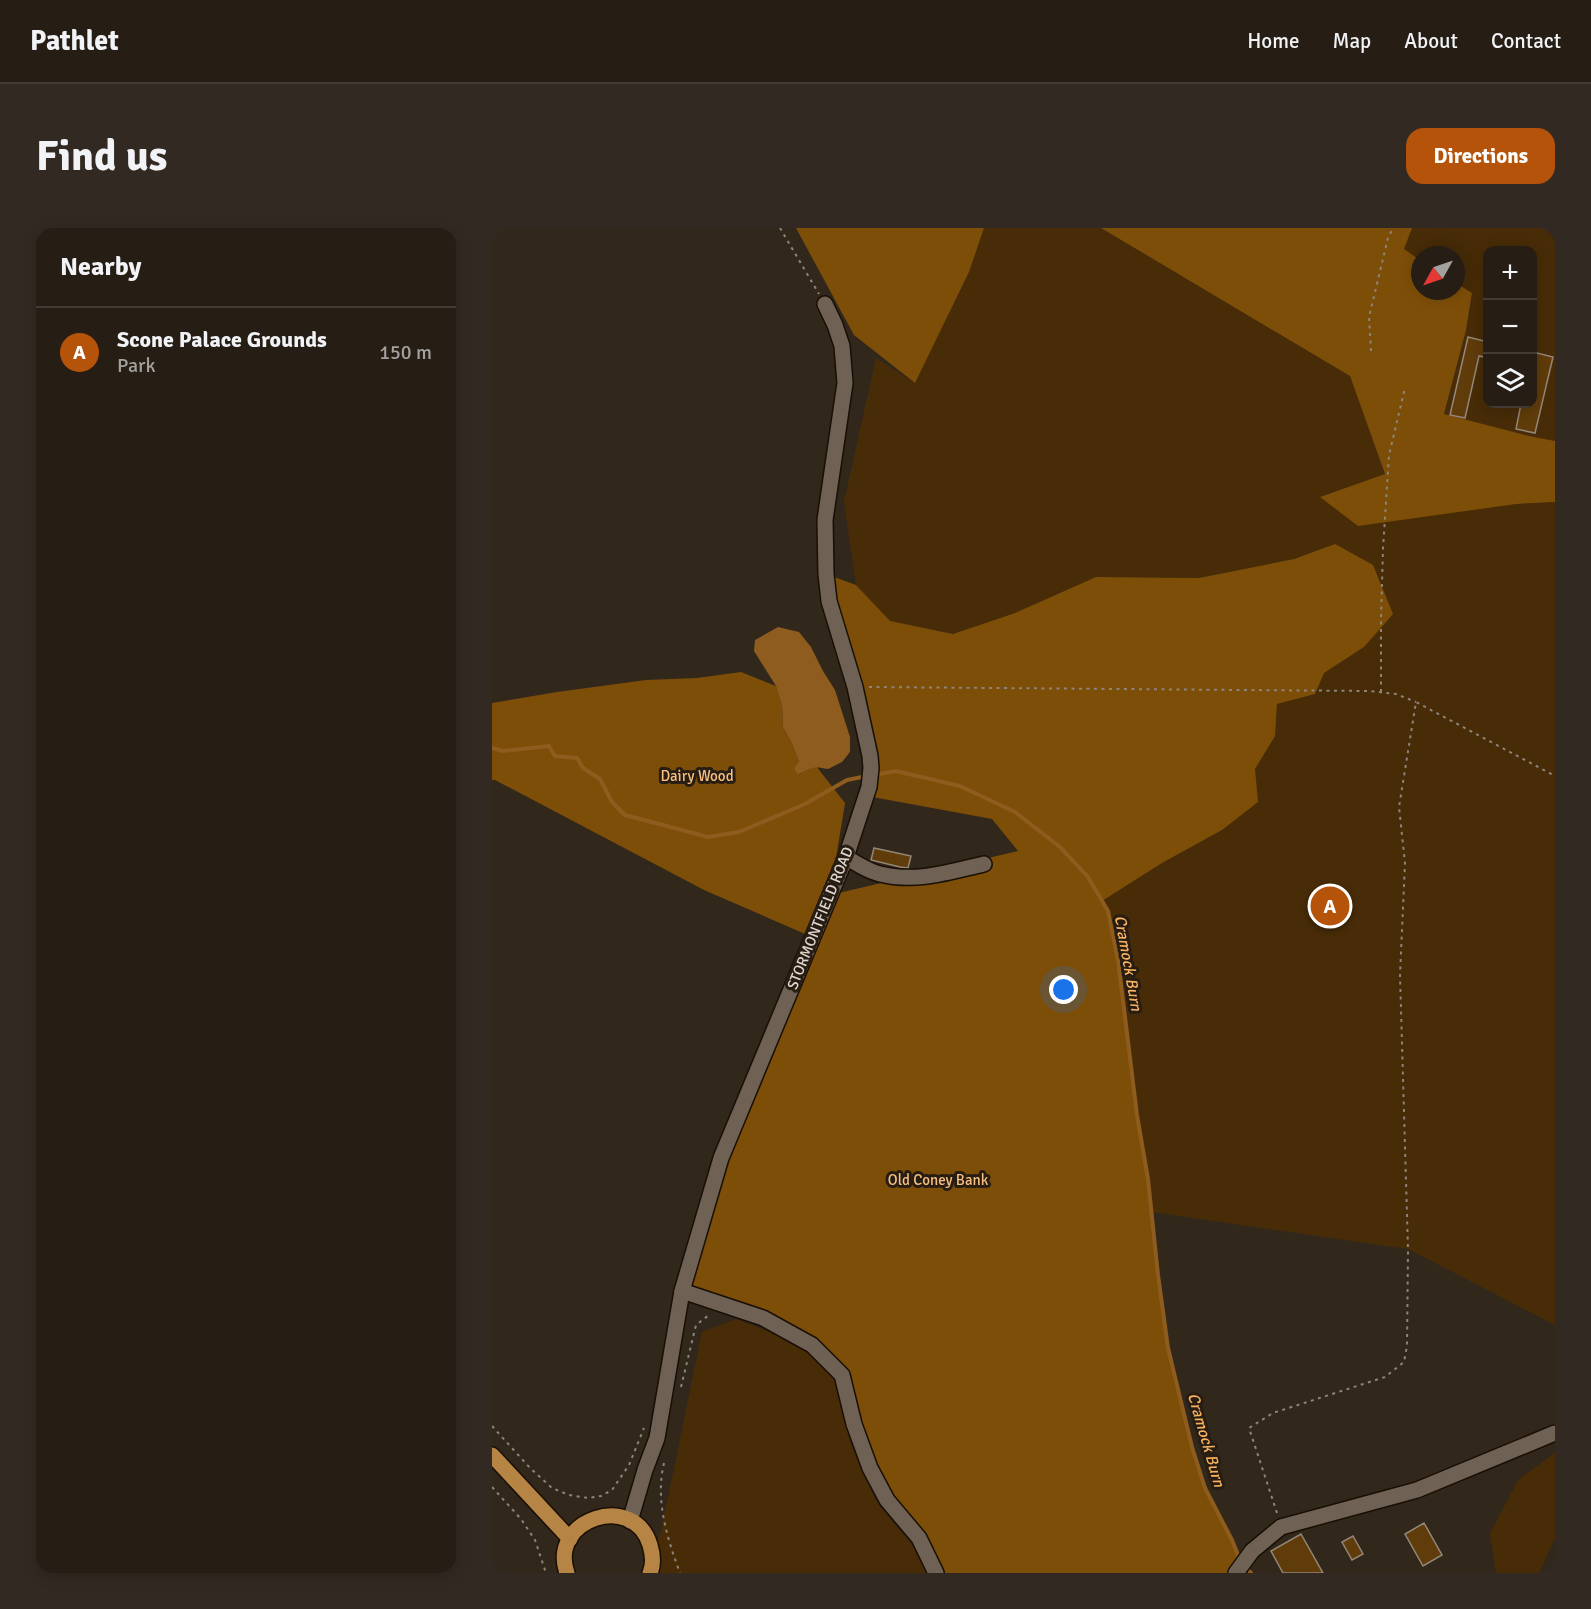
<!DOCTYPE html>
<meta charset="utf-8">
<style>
body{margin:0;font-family:Signika,sans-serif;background:#322a22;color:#f1f3f6}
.controls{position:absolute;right:18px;top:18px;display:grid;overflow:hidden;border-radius:12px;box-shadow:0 3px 15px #0003}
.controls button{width:54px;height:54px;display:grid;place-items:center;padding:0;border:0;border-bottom:2px solid #423b34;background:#261d14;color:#f1f3f6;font:30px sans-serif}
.compass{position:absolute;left:919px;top:18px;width:54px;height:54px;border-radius:50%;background:#261d14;box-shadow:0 3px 15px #0003;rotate:230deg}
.you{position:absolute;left:572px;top:762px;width:21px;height:21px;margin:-15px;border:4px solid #fff;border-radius:50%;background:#1a73e8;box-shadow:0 0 0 9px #1a73e833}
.badge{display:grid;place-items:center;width:39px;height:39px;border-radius:50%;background:#b45309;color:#fff;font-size:20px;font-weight:700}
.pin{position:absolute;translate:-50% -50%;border:3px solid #fff;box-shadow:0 2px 6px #0006}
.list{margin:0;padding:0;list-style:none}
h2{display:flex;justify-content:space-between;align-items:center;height:78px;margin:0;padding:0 24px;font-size:26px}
h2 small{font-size:20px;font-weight:400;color:#a4a2a0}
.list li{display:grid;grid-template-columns:39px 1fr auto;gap:18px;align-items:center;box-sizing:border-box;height:90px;padding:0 24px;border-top:2px solid #423b34}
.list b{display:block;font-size:22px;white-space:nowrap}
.list p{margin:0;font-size:20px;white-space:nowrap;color:#a4a2a0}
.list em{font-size:20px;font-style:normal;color:#a4a2a0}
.icon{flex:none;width:33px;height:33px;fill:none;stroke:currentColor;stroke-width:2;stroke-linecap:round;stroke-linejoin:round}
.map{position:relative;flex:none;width:1063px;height:1345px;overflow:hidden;border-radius:18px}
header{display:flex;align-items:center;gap:36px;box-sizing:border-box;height:84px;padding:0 30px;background:#261d14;border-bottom:2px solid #423b34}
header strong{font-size:28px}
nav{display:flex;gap:33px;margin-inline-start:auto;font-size:21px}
.intro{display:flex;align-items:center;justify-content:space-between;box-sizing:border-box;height:144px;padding:0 36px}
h1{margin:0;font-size:42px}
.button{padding:15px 27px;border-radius:18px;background:#b45309;color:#fff;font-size:21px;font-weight:700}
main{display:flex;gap:36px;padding:0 36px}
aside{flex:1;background:#261d14;border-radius:18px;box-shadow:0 3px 15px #0003}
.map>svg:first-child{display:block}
.green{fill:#482c07;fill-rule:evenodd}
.forest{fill:#7d4e08}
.water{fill:#8d5c1e}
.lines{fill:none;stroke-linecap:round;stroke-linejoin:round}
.stream{stroke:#8d5c1e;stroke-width:4}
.building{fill:#603c0a;stroke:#948779;stroke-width:1.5}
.minor-casing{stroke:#190f05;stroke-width:18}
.major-casing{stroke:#190f05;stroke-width:18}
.path{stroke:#8d847b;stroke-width:2;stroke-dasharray:3 4.5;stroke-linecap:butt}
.minor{stroke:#6f6255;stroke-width:15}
.major{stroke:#b68445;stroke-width:15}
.labels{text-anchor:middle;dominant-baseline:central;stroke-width:6;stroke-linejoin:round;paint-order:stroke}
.park-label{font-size:15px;fill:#f7be80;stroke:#281d12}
.street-label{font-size:15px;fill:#e0d8d1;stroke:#281d12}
.water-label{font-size:16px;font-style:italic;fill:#f9b260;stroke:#281d12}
</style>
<header>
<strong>Pathlet</strong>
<nav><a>Home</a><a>Map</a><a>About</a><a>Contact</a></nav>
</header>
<div class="intro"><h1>Find us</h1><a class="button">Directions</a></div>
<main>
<aside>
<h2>Nearby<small></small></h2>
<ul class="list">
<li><span class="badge">A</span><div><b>Scone Palace Grounds</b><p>Park</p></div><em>150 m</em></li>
</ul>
</aside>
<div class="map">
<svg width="1063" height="1345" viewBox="0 0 1063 1345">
<rect width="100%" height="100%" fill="#32271b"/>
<g class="green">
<polygon points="492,0 609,0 858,148 893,246 828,269 1024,276 1063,274 1063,1097 916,1021 659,984 626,732 616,683 610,673 670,635 730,602 765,574 763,541 783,508 785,476 823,466 832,445 872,419 843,316 802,331 707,350 604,349 523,385 461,406 397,393 364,357 352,274 384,130 423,155 477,44"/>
<path d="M920,0H1063V213L1037,208L952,187L974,102L980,66L964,55V27H928V32L912,21ZM996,22H1040V176H996Z"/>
<polygon points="244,1091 275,1103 318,1122 345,1148 358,1214 385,1275 419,1315 435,1345 152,1345 169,1303 210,1104"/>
<polygon points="1063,1225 1063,1310 1047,1345 1004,1345 998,1305 1027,1251"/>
</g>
<g class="forest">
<polygon points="304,0 492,0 477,44 423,155 362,107"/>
<polygon points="609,0 920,0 912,21 928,32 928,63 964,63 964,55 980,65 974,102 952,186 1037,208 1063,213 1063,274 1024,276 866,298 828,269 893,246 858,148"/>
<polygon points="843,316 881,337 901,386 872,419 832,445 823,466 785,476 783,508 763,541 766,574 730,602 670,635 610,673 616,683 626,732 645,887 656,951 666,1047 676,1120 700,1219 713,1260 740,1312 750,1337 744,1345 444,1345 395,1272 350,1147 320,1117 190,1063 229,930 320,709 212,662 3,552 0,552 0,475 65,464 154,452 205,450 249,444 284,458 290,478 291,499 301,518 307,534 307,547 314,541 324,538 353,575 338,667 526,623 500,591 375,568 377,559 334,346 364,357 398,393 461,406 523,385 604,349 707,350 802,331"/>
</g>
<path class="water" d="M286,399L307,404L319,419L331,443L343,462L358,509V524L350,534L336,541C322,538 318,539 306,547L302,540L307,534L301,518L291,499L290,478L284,458L262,423L263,412Z"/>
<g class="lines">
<g class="stream">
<polyline points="0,520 11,523 57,518 63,528 85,530 91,540 108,551 120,574 133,587 216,609 247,604 313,576 355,552 375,548"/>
<polyline points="382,547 404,543 468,558 523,584 568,619 596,649 616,683 626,732 645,887 656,951 666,1047 676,1120 700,1219 713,1260 740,1312 748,1332"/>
<polyline points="752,1338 759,1345"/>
</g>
</g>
<g class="building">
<polygon points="976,109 996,114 996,130 987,128 973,190 958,187"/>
<polygon points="1041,124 1061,129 1043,205 1024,201 1029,176 1041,176"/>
<polygon points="382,620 419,628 416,640 408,639 379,632"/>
<polygon points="932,1295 950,1327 931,1338 913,1306"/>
<polygon points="809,1306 831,1345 791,1345 779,1323"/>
<polygon points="861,1308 871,1326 860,1332 850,1314"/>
</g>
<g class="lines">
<defs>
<g id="minor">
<path d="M354,629C365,636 376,643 388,646C424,655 457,644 492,636"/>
<polyline points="190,1063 271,1090 320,1117 350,1147 362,1196 378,1240 395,1272 427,1310 444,1345"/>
<polyline points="138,1293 153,1242 165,1210 190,1063 229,930 354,629 377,559 379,540 378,528 363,459 337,373 334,346 333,292 353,155 350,118 343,97 333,76"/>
<polyline points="744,1345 760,1323 789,1299 925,1262 1063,1205"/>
</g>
<g id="major">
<polyline points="0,1227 78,1311"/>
<path d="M75,1345C56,1291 142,1263 158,1317C161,1327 162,1336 158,1345"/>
</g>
</defs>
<use href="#minor" class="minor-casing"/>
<use href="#major" class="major-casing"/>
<g class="path">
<polyline points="288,0 327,66"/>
<polyline points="879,123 877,89 896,10 901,0"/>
<polyline points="377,459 877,463 904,466 924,474"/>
<polyline points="889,464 889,390 891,321 897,227 913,160"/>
<polyline points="189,1159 204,1097 217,1087"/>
<polyline points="0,1198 38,1240 60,1260 77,1267 96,1270 109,1268 120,1262 137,1237 152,1200"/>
<path d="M172,1235C163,1272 175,1310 188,1345"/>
<polyline points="0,1259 29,1291 43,1312 54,1345"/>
<polyline points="785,1285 757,1200 781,1185 893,1149 912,1134 915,1118 916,1021 908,747 913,635 907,579 924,474 1063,548"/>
</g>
<use href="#minor" class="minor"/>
<use href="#major" class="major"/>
</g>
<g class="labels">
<g class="park-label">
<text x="205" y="548">Dairy Wood</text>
<text x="446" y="952">Old Coney Bank</text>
</g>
<g class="street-label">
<text transform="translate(328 690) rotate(-68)">STORMONTFIELD ROAD</text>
</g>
<g class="water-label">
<text transform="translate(636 735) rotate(80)">Cramock Burn</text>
<text transform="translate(714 1212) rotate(74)">Cramock Burn</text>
</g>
</g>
</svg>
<div class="controls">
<button>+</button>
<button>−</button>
<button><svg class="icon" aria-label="layers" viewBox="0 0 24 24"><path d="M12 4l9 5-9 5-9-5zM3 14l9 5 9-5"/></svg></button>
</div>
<svg class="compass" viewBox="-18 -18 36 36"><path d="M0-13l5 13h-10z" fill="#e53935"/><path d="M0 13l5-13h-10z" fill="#a4a2a0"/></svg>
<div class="you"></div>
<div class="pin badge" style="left:838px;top:678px">A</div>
</div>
</main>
